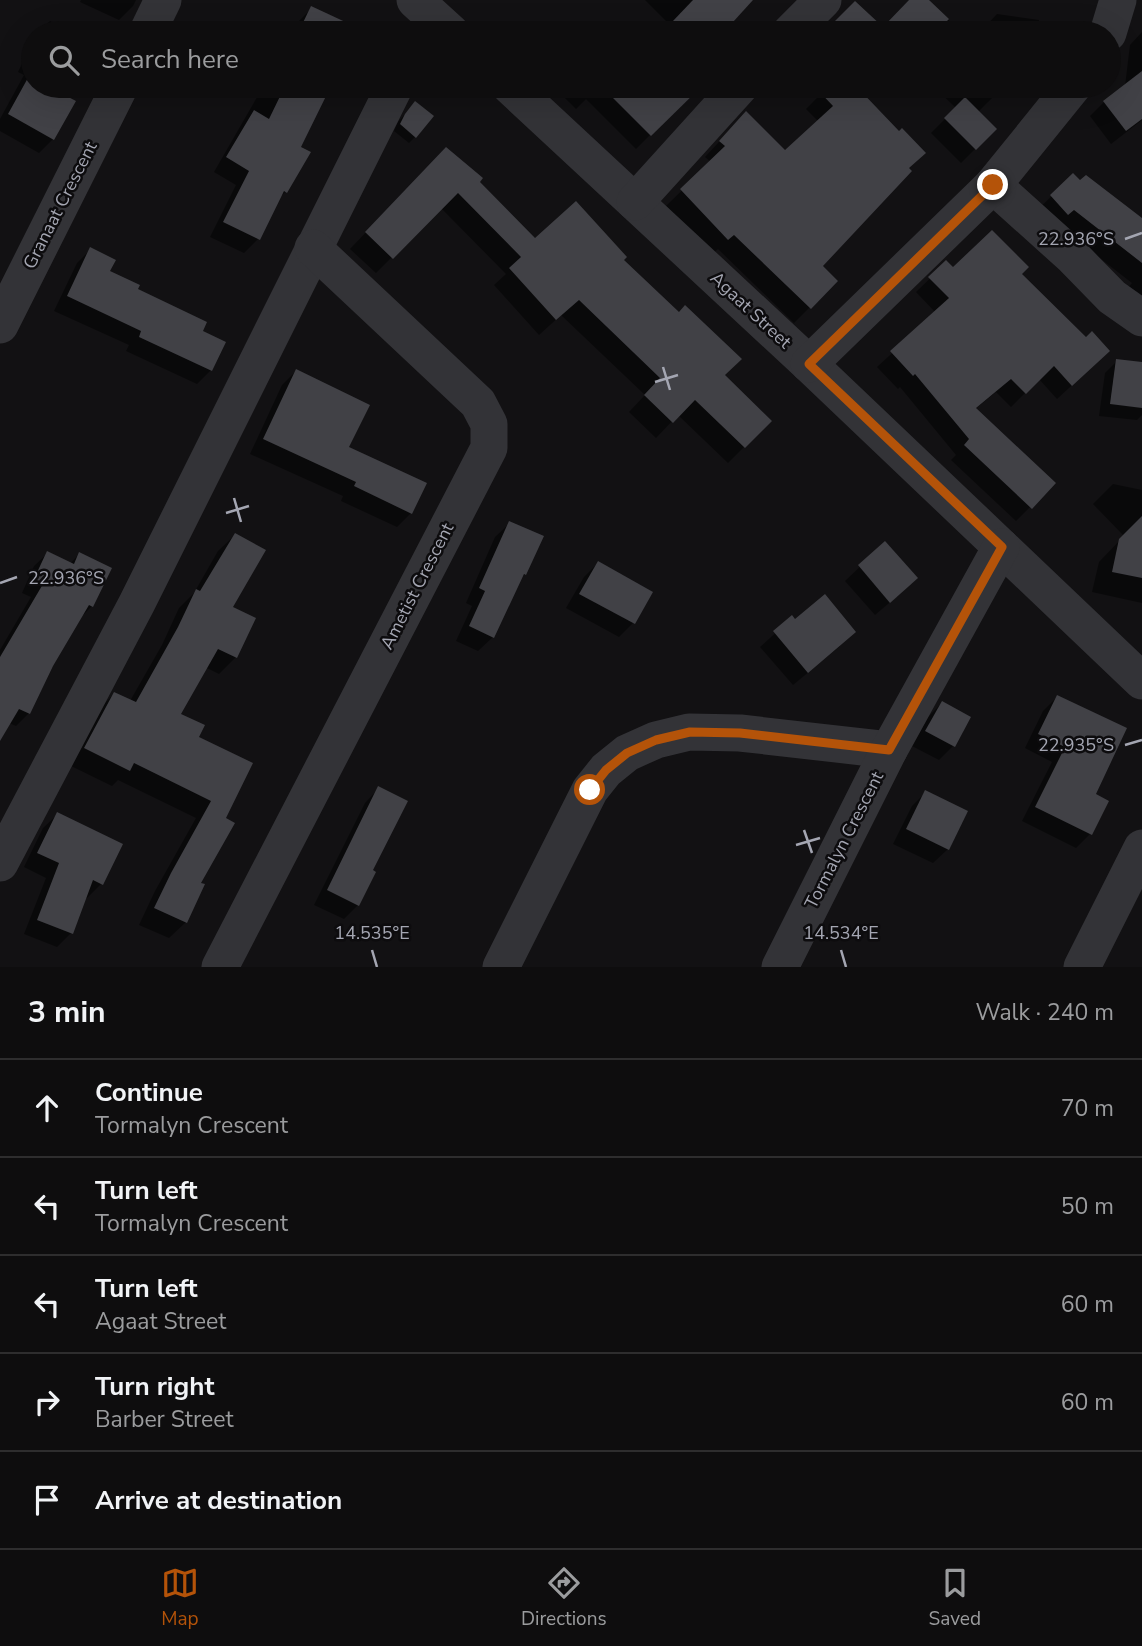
<!DOCTYPE html>
<meta charset="utf-8">
<style>
body{margin:0;font-family:"Nunito Sans",sans-serif;background:#171617;color:#f1f3f6}
.stop{position:absolute;width:21px;height:21px;margin:-16px;border:5px solid #b45309;border-radius:50%;background:#fff}
.stop.end{background:#b45309;border-color:#fff;box-shadow:0 2px 7px #0008}
.list{margin:0;padding:0;list-style:none}
h2{display:flex;justify-content:space-between;align-items:center;height:91px;margin:0;padding:0 28px;font-size:30px}
h2 small{font-size:23px;font-weight:400;color:#9b9c9e}
.list li{display:grid;grid-template-columns:46px 1fr auto;gap:21px;align-items:center;box-sizing:border-box;height:98px;padding:0 28px;border-top:2px solid #2e2d2e}
.list b{display:block;font-size:26px;white-space:nowrap}
.list p{margin:0;font-size:23px;white-space:nowrap;color:#9b9c9e}
.list em{font-size:23px;font-style:normal;color:#9b9c9e}
.icon{flex:none;width:38px;height:38px;fill:none;stroke:currentColor;stroke-width:2;stroke-linecap:round;stroke-linejoin:round}
.map{position:relative;flex:none;width:1142px;height:967px;overflow:hidden}
.search{position:absolute;background:#0e0d0e;box-shadow:0 7px 28px #0002;left:21px;right:21px;top:21px;height:77px;display:flex;align-items:center;gap:18px;box-sizing:border-box;padding:0 24px;border-radius:38px;color:#9b9c9e;font-size:26px}
.sheet{height:581px;background:#0e0d0e}
nav{display:flex;justify-content:space-around;align-items:center;box-sizing:border-box;height:98px;border-top:2px solid #2e2d2e;background:#0e0d0e;font-size:19px;color:#9b9c9e}
nav a{display:grid;justify-items:center;gap:4px}
nav .on{color:#b45309}
.map>svg:first-child{display:block}
.shadow{fill:#0007}
.building{fill:#414146}
.lines{fill:none;stroke-linecap:round;stroke-linejoin:round}
.minor{stroke:#333337;stroke-width:37}
.route{stroke:#b45309;stroke-width:9}
.ticks{fill:none;stroke:#a4a6b2;stroke-width:2.5}
.labels{text-anchor:middle;dominant-baseline:central;stroke-width:5;stroke-linejoin:round;paint-order:stroke}
.street-label{font-size:18px;fill:#a4a6b2;stroke:#0d0c0e}
.ticks-label{font-size:18px;text-anchor:middle;fill:#a4a6b2;stroke:#0d0c0e;stroke-width:5;stroke-linejoin:round;paint-order:stroke}
</style>
<div class="map">
<svg width="1142" height="967" viewBox="0 0 1142 967">
<rect width="100%" height="100%" fill="#121113"/>
<g class="shadow">
<polygon points="81,0 136,0 133,6 119,20 80,2"/>
<polygon points="645,0 731,0 730,23 743,33 663,33 670,25"/>
<polygon points="911,0 927,0 962,33 826,33 855,3 882,30"/>
<polygon points="312,8 350,26 346,33 292,33 298,22"/>
<polygon points="997,14 1039,20 1037,33 982,33 982,30"/>
<polygon points="50,21 77,33 38,33"/>
<polygon points="1142,32 1142,120 1111,144 1090,116 1104,102 1125,86 1130,45"/>
<polygon points="33,41 33,86 56,86 54,91 53,139 39,153 0,131 0,119 24,75 18,72"/>
<polygon points="260,86 329,86 299,147 285,192 280,197 258,239 244,253 210,237 236,185 214,172 260,92 257,91"/>
<polygon points="553,86 695,86 691,90 693,92 636,149 586,99 576,109"/>
<polygon points="829,86 873,86 864,97 907,169 820,266 836,281 794,323 718,249 712,254 666,206 711,162 705,157 731,129 785,152 819,122 806,109"/>
<polygon points="933,86 1004,86 978,112 995,129 961,163 931,133 956,108"/>
<polygon points="409,110 415,137 409,143 394,131 398,122"/>
<polygon points="430,165 478,182 535,240 622,260 723,376 770,421 728,463 678,415 656,438 629,412 645,395 561,315 539,335 494,285 506,274 441,208 376,273 350,249"/>
<polygon points="1073,176 1142,220 1142,321 1117,301 1132,283 1057,225 1035,212"/>
<polygon points="91,249 108,272 201,331 211,370 197,384 126,351 129,345 54,311 77,263"/>
<polygon points="946,263 953,270 1020,274 1094,365 1057,399 1039,379 1011,407 996,392 975,409 1030,507 1016,521 951,460 956,455 900,387 898,389 877,367 936,313 916,292"/>
<polygon points="1117,361 1142,364 1142,415 1137,420 1099,416 1105,373"/>
<polygon points="296,371 347,448 411,513 397,527 341,501 343,496 250,454 282,385"/>
<polygon points="1113,484 1142,490 1142,603 1092,592 1099,562 1124,536 1093,504"/>
<polygon points="510,523 525,574 519,580 493,637 478,651 456,641 472,606 466,603 495,537"/>
<polygon points="235,535 231,608 236,657 219,674 205,667 179,714 197,738 224,819 186,922 169,938 139,925 155,891 196,818 118,780 112,786 69,765 98,710 114,694 130,701 162,645 179,608 194,593 218,551"/>
<polygon points="885,543 902,592 875,615 845,581"/>
<polygon points="48,553 70,564 79,554 92,606 78,620 52,665 29,713 16,726 9,723 0,738 0,650 31,597 22,593 34,566"/>
<polygon points="598,563 651,593 633,623 619,637 566,608 584,577"/>
<polygon points="792,618 840,646 793,685 760,647"/>
<polygon points="1057,697 1090,834 1076,848 1022,821 1052,762 1025,748 1043,711"/>
<polygon points="942,703 969,718 953,746 939,760 912,746 928,717"/>
<polygon points="379,788 370,871 358,905 344,919 314,905 365,803"/>
<polygon points="926,792 948,849 933,863 893,844 912,806"/>
<polygon points="58,814 101,884 87,898 85,897 71,933 57,947 24,934 46,878 24,867 43,828"/>
</g>
<g class="building">
<polygon points="693,0 753,0 723,33 684,33 672,22"/>
<polygon points="909,0 929,0 949,19 935,33 823,33 855,1 883,27"/>
<polygon points="311,6 369,33 298,33"/>
<polygon points="1142,71 1142,119 1126,131 1103,101"/>
<polygon points="29,76 33,78 33,86 47,86 76,101 54,140 8,114"/>
<polygon points="285,86 331,86 301,147 311,152 287,193 284,191 260,240 223,222 249,171 226,157 254,110 269,119"/>
<polygon points="601,86 702,86 651,136"/>
<polygon points="814,86 856,86 899,131 902,128 926,153 909,168 912,171 823,266 838,281 811,309 734,235 728,240 680,189 725,146 719,141 746,111 785,150 833,106"/>
<polygon points="965,97 997,129 976,150 944,118"/>
<polygon points="415,101 434,116 416,138 400,124 405,114"/>
<polygon points="446,147 483,178 480,182 535,238 576,201 627,257 624,260 679,312 685,305 742,359 725,375 772,421 745,448 695,400 673,423 644,395 660,378 579,300 556,320 509,268 521,257 458,193 393,259 365,232"/>
<polygon points="1073,173 1080,180 1086,175 1142,218 1142,263 1074,210 1068,215 1050,195"/>
<polygon points="992,230 1029,267 1022,274 1086,337 1092,331 1110,351 1072,386 1054,366 1026,394 1011,379 976,408 1056,483 1032,509 964,445 969,439 915,374 913,376 890,351 949,298 928,277 946,260 953,267"/>
<polygon points="90,247 116,260 110,271 140,285 138,289 207,322 203,331 226,342 212,371 139,337 141,331 67,296"/>
<polygon points="1116,359 1142,362 1142,408 1110,404"/>
<polygon points="296,369 370,405 349,447 427,483 412,514 354,486 356,482 263,439"/>
<polygon points="1142,516 1142,578 1112,572 1119,539"/>
<polygon points="509,521 544,536 526,575 524,574 494,638 469,626 485,591 479,588"/>
<polygon points="235,533 266,550 233,607 256,618 237,658 218,649 181,714 205,725 199,737 253,763 226,818 235,823 201,883 205,884 187,923 154,908 171,873 211,801 134,763 130,771 84,748 114,692 136,702 178,627 196,589 200,591"/>
<polygon points="885,541 918,578 890,603 858,565"/>
<polygon points="47,551 74,564 79,552 112,568 93,607 89,605 53,666 30,714 19,709 0,741 0,657 43,584 34,579"/>
<polygon points="598,561 653,592 635,624 579,594"/>
<polygon points="825,594 856,632 808,673 773,631 792,615 795,619"/>
<polygon points="1057,695 1127,728 1096,794 1109,801 1092,835 1035,807 1065,747 1038,734"/>
<polygon points="942,701 971,717 955,747 925,731"/>
<polygon points="378,786 408,801 373,870 376,872 359,906 327,890"/>
<polygon points="925,790 968,811 949,850 906,829"/>
<polygon points="57,812 123,844 103,885 93,880 73,934 37,920 59,863 37,853"/>
</g>
<g class="lines">
<g class="minor">
<polyline points="415,0 451,33"/>
<polyline points="147,33 163,0"/>
<polyline points="790,33 823,0"/>
<polyline points="1108,33 1118,0"/>
<polyline points="510,86 809,364 1142,681"/>
<polyline points="993,185 1073,257 1112,297 1142,318"/>
<polyline points="635,202 740,86"/>
<polyline points="0,325 120,86"/>
<polyline points="809,364 993,185 1073,86"/>
<polyline points="0,863 137,603 395,86"/>
<polyline points="220,967 489,448 489,424 478,403 313,248"/>
<polyline points="501,967 590,790 606,770 627,753 656,740 689,732 740,733 889,750"/>
<polyline points="780,967 889,750 1001,547"/>
<polyline points="1082,967 1142,848"/>
</g>
</g>
<g class="lines">
<polyline class="route" points="590,790 606,770 627,753 656,740 690,732 740,733 889,750 1002,547 809,364 993,185"/>
</g>
<path class="ticks" d="M1125,239L1142,233M663,367L670,390M655,382L678,375M234,498L241,522M226,513L249,506M0,583L17,577M1125,745L1142,740M804,830L812,853M796,845L820,838M372,950L377,967M841,950L846,967"/>
<g class="labels">
<g class="street-label">
<text transform="translate(60 205) rotate(-63)">Granaat Crescent</text>
<text transform="translate(751 310) rotate(43)">Agaat Street</text>
<text transform="translate(417 586) rotate(-63)">Ametist Crescent</text>
<text transform="translate(844 840) rotate(-63)">Tormalyn Crescent</text>
</g>
</g>
<g class="ticks-label">
<text x="1076" y="245">22.936°S</text>
<text x="66" y="584">22.936°S</text>
<text x="1076" y="751">22.935°S</text>
<text x="372" y="939">14.535°E</text>
<text x="841" y="939">14.534°E</text>
</g>
</svg>
<div class="stop" style="left:590px;top:790px"></div>
<div class="stop end" style="left:993px;top:185px"></div>
<div class="search"><svg class="icon" aria-label="search" viewBox="0 0 24 24"><circle cx="10" cy="10" r="6"/><path d="M15 15l6 6"/></svg>Search here</div>
</div>
<section class="sheet">
<h2>3 min<small>Walk · 240 m</small></h2>
<ul class="list">
<li><svg class="icon" aria-label="ahead" viewBox="0 0 24 24"><path d="M12 20V5M6 11l6-6 6 6"/></svg><div><b>Continue</b><p>Tormalyn Crescent</p></div><em>70 m</em></li>
<li><svg class="icon" aria-label="left" viewBox="0 0 24 24"><path d="M17 20v-9H6M10 6l-5 5 5 5"/></svg><div><b>Turn left</b><p>Tormalyn Crescent</p></div><em>50 m</em></li>
<li><svg class="icon" aria-label="left" viewBox="0 0 24 24"><path d="M17 20v-9H6M10 6l-5 5 5 5"/></svg><div><b>Turn left</b><p>Agaat Street</p></div><em>60 m</em></li>
<li><svg class="icon" aria-label="right" viewBox="0 0 24 24"><path d="M7 20v-9h11M14 6l5 5-5 5"/></svg><div><b>Turn right</b><p>Barber Street</p></div><em>60 m</em></li>
<li><svg class="icon" aria-label="arrive" viewBox="0 0 24 24"><path d="M6 21V4h12l-3 4 3 4H6"/></svg><div><b>Arrive at destination</b></div></li>
</ul>
</section>
<nav>
<a class="on"><svg class="icon" aria-label="map" viewBox="0 0 24 24"><path d="M3 6l6-2 6 2 6-2v14l-6 2-6-2-6 2zM9 4v14M15 6v14"/></svg>Map</a>
<a><svg class="icon" aria-label="directions" viewBox="0 0 24 24"><path d="M12 3l9 9-9 9-9-9zM9 14v-3h6M13 9l2 2-2 2"/></svg>Directions</a>
<a><svg class="icon" aria-label="saved" viewBox="0 0 24 24"><path d="M7 4h10v16l-5-4-5 4z"/></svg>Saved</a>
</nav>
